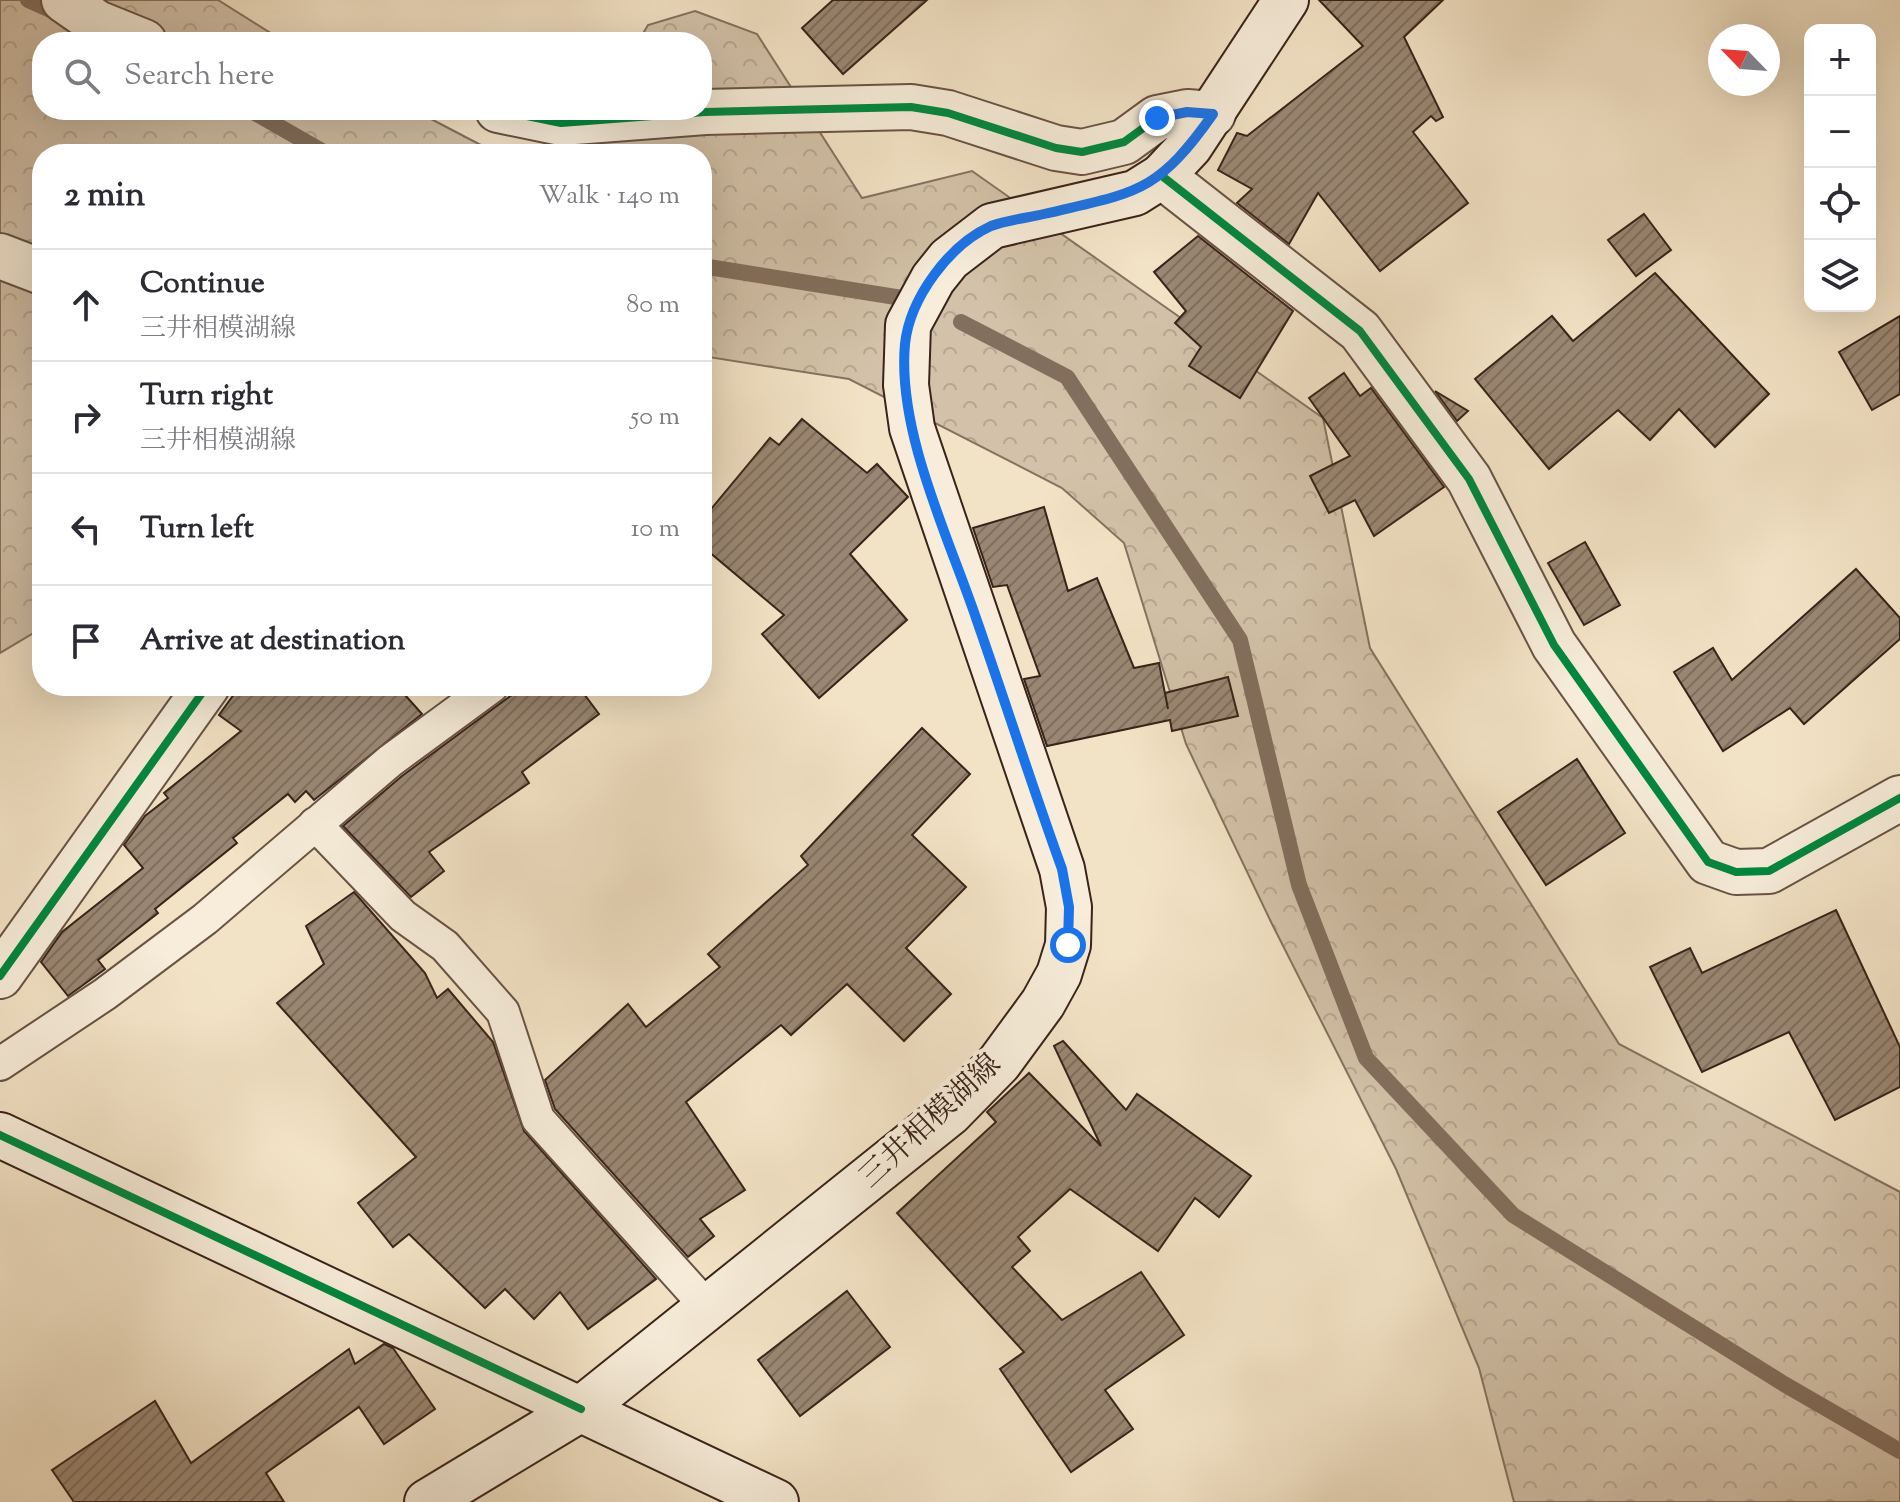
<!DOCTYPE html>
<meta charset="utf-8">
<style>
body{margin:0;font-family:"Sorts Mill Goudy","Noto Serif JP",serif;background:#f7f7f7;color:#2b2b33}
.controls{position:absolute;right:24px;top:24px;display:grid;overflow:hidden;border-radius:16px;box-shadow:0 8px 32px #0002}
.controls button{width:72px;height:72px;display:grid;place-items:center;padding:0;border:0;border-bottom:2px solid #e1e1e2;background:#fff;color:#2b2b33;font:40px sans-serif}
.compass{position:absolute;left:1708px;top:24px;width:72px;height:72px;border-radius:50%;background:#fff;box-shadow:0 8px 32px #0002;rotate:295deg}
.stop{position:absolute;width:24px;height:24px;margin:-18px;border:6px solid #1a73e8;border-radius:50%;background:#fff}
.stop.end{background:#1a73e8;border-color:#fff;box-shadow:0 2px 8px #0008}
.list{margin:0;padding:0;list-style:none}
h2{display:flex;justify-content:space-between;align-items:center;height:104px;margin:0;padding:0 32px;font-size:34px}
h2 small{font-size:26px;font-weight:400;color:#7c7c81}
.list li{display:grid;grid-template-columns:52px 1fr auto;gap:24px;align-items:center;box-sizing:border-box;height:112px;padding:0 32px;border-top:2px solid #e1e1e2}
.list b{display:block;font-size:30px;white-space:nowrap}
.list p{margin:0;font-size:26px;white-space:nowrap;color:#7c7c81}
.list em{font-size:26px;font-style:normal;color:#7c7c81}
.icon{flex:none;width:44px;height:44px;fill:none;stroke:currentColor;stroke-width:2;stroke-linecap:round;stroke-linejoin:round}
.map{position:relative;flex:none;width:1900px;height:1502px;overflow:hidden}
.search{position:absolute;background:#fff;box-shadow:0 8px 32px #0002;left:32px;top:32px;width:680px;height:88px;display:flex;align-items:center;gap:20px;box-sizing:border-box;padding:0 28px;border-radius:32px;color:#7c7c81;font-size:30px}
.panel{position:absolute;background:#fff;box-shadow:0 8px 32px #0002;left:32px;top:144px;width:680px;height:552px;border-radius:32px}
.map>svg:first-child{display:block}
.forest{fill:url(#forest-crowns);stroke:#867262;stroke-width:2}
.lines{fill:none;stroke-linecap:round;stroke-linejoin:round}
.stream{stroke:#836f5e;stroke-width:16}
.building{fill:url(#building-hatch);stroke:#39231a;stroke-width:2}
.lane-casing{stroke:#685345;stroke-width:36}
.street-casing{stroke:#685345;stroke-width:48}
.secondary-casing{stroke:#39231a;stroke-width:48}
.lane{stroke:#f7edda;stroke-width:32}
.street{stroke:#f7edda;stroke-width:44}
.secondary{stroke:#f7edda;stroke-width:44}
.cycleway-casing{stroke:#f7edda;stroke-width:13}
.cycleway{stroke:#00873e;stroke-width:8}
.route{stroke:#1a73e8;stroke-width:10}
.labels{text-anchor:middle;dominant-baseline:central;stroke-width:8;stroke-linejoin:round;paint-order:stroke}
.street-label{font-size:30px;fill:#39231a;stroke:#f7edda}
</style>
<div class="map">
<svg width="1900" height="1502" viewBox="0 0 1900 1502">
<defs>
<pattern id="forest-crowns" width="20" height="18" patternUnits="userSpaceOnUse" patternTransform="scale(2)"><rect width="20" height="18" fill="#d3c2a9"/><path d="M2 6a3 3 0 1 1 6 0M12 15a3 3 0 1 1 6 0" fill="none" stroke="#b6a691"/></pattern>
<pattern id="building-hatch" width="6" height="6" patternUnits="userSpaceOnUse" patternTransform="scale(2)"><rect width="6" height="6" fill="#9a8773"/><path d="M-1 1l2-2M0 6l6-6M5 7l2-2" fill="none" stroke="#7f6e5e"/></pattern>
</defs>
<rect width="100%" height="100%" fill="#f3e3c6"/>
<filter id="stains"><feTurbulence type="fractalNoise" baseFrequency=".0025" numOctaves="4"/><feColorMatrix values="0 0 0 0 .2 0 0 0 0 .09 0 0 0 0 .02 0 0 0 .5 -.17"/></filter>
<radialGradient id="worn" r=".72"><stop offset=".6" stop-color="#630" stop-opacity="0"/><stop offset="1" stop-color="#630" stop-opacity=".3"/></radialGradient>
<g class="forest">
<polygon points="0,0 218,0 285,42 42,42 42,110 414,110 498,154 42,154 42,628 0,653"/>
<polygon points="695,11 757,34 862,198 972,171 1323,418 1370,648 1619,1044 1900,1192 1900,1502 1514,1502 1479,1368 1396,1169 1272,924 1186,744 1124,543 1062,488 849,379 702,356 702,154 575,154 600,110 702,110 702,42 638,42 648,25"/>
</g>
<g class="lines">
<g class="stream">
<polyline points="28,0 64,16"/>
<polyline points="250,110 327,154"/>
<polyline points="702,266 902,298"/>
<polyline points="961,322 1067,377 1240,640 1299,885 1366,1058 1513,1215 1784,1384 1900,1451"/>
</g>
</g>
<g class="building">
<polygon points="833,0 927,0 843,74 802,28"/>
<polygon points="1319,0 1443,0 1404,37 1443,117 1436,121 1431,116 1413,132 1468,203 1380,271 1318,193 1289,244 1237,203 1252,189 1218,170 1237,133 1247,136 1363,46"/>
<polygon points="1644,214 1671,250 1636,276 1608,240"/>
<polygon points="1198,236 1293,311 1240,398 1189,366 1201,347 1175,323 1186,311 1154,272"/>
<polygon points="1655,273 1769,394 1715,447 1679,409 1650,440 1618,410 1549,469 1475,379 1552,316 1573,341"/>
<polygon points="1900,316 1900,394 1872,410 1839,352"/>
<polygon points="1344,373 1360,396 1371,388 1444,487 1374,536 1355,500 1329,513 1310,476 1350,456 1309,398"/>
<polygon points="1435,391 1468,411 1457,421"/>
<polygon points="802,419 867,473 877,464 908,497 850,554 907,620 819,698 762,634 784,615 702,546 702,520 770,438 779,445"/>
<polygon points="1044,507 1068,591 1097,578 1134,668 1159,663 1168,709 1165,693 1228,677 1238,716 1172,731 1170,720 1047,746 1024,679 1040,676 1007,585 993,587 973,528"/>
<polygon points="1585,542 1620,605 1584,625 1548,563"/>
<polygon points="1856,569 1900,618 1900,639 1804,724 1790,708 1723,751 1674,672 1713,648 1732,680"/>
<polygon points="240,686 397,686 422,714 314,800 306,791 295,802 288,794 233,838 237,843 155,909 158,913 98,960 105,969 68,996 41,962 62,932 143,868 124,845 145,816 168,798 164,793 241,731 219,715"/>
<polygon points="524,686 578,686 599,714 522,772 529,783 429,852 444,871 411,897 343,826 402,776"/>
<polygon points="922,728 970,774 912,835 966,887 906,948 951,994 904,1041 847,984 791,1035 781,1025 686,1102 745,1190 700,1219 714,1236 688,1257 555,1109 545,1080 628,1004 646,1027 720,967 708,954 808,865 801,856"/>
<polygon points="1577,759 1625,833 1546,885 1498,812"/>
<polygon points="354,892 425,973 437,998 448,989 493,1042 524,1131 656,1279 588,1329 560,1292 534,1319 505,1289 485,1308 409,1234 393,1247 358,1203 416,1157 277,1003 324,964 306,926"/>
<polygon points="1836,910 1900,1047 1900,1087 1835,1120 1789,1032 1702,1072 1650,967 1690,948 1702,973"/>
<polygon points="1063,1041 1126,1110 1137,1094 1251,1176 1219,1217 1195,1198 1158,1251 1070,1189 1018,1237 1030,1251 1012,1267 1062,1320 1141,1272 1184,1335 1105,1390 1133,1429 1071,1472 1000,1369 1024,1352 897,1213 996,1122 987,1112 1029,1073 1101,1146 1054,1046"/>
<polygon points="847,1291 890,1347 800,1416 758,1360"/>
<polygon points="384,1344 393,1348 435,1409 384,1444 359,1407 266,1473 284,1502 74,1502 52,1470 155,1401 191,1463 349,1349 355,1364"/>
</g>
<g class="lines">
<defs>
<g id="lane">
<polyline points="315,824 403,916 445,946 503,1012 538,1119 708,1308"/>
<polyline points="0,1064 105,994 205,919 390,761 492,686"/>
</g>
<g id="street">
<polyline points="64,0 97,23 144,42"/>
<polyline points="498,110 561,123 705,112 911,107 948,113 1056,148 1082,152 1124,142 1157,118 1187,112 1213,114"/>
<polyline points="1162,176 1360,331 1469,479 1554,645 1708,862 1736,872 1769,871 1900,798"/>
<polyline points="0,256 42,272"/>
<polyline points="0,976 207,686"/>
</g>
<g id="secondary">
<polyline points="0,1135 776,1502"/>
<polyline points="427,1502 581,1409 950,1113 999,1063 1043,1003 1059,974 1068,945 1069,907 1062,869 912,428 906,385 908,325 933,279 949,259 992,226 1135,193 1162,176 1190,146 1286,0"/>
</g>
</defs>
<use href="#lane" class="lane-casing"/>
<use href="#street" class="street-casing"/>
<use href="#secondary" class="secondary-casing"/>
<use href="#lane" class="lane"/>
<use href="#street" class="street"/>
<use href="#secondary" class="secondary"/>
<defs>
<g id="cycleway">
<polyline points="498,110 561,123 705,112 911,107 948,113 1056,148 1082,152 1124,142 1157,118 1187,112 1213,114"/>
<polyline points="1162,176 1360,331 1469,479 1554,645 1708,862 1736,872 1769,871 1900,798"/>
<polyline points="0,976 207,686"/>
<polyline points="0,1135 581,1409"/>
</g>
</defs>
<use href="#cycleway" class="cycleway-casing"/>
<use href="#cycleway" class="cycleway"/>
</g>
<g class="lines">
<path class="route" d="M1068,945L1069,907L1062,869C1032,786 1005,701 976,618C948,536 897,431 905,344C910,298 949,245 991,226C1007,220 1027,218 1044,214C1136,192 1156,195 1213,114L1187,112L1157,118"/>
</g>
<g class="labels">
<g class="street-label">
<text transform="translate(931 1122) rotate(-43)">三井相模湖線</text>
</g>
</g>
<rect width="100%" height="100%" filter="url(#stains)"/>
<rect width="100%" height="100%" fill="url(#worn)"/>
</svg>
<div class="controls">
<button>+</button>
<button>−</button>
<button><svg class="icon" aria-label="locate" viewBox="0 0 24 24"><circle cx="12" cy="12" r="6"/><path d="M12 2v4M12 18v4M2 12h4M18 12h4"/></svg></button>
<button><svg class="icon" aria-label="layers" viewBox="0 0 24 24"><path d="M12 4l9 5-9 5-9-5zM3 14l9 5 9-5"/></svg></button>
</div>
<svg class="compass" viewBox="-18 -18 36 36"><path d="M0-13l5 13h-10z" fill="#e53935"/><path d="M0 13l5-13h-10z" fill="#7c7c81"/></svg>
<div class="stop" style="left:1068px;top:945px"></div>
<div class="stop end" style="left:1157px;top:118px"></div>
<div class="search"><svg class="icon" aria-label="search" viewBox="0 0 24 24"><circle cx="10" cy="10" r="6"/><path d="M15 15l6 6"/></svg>Search here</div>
<section class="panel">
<h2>2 min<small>Walk · 140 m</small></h2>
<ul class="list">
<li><svg class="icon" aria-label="ahead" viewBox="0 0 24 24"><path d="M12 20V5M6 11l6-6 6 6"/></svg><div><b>Continue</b><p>三井相模湖線</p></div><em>80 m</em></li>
<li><svg class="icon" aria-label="right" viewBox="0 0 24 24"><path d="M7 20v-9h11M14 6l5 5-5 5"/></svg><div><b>Turn right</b><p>三井相模湖線</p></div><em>50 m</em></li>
<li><svg class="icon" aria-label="left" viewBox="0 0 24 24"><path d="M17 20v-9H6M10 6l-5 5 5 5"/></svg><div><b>Turn left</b></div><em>10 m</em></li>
<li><svg class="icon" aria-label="arrive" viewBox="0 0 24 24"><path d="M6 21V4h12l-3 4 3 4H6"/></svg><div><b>Arrive at destination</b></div></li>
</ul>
</section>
</div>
